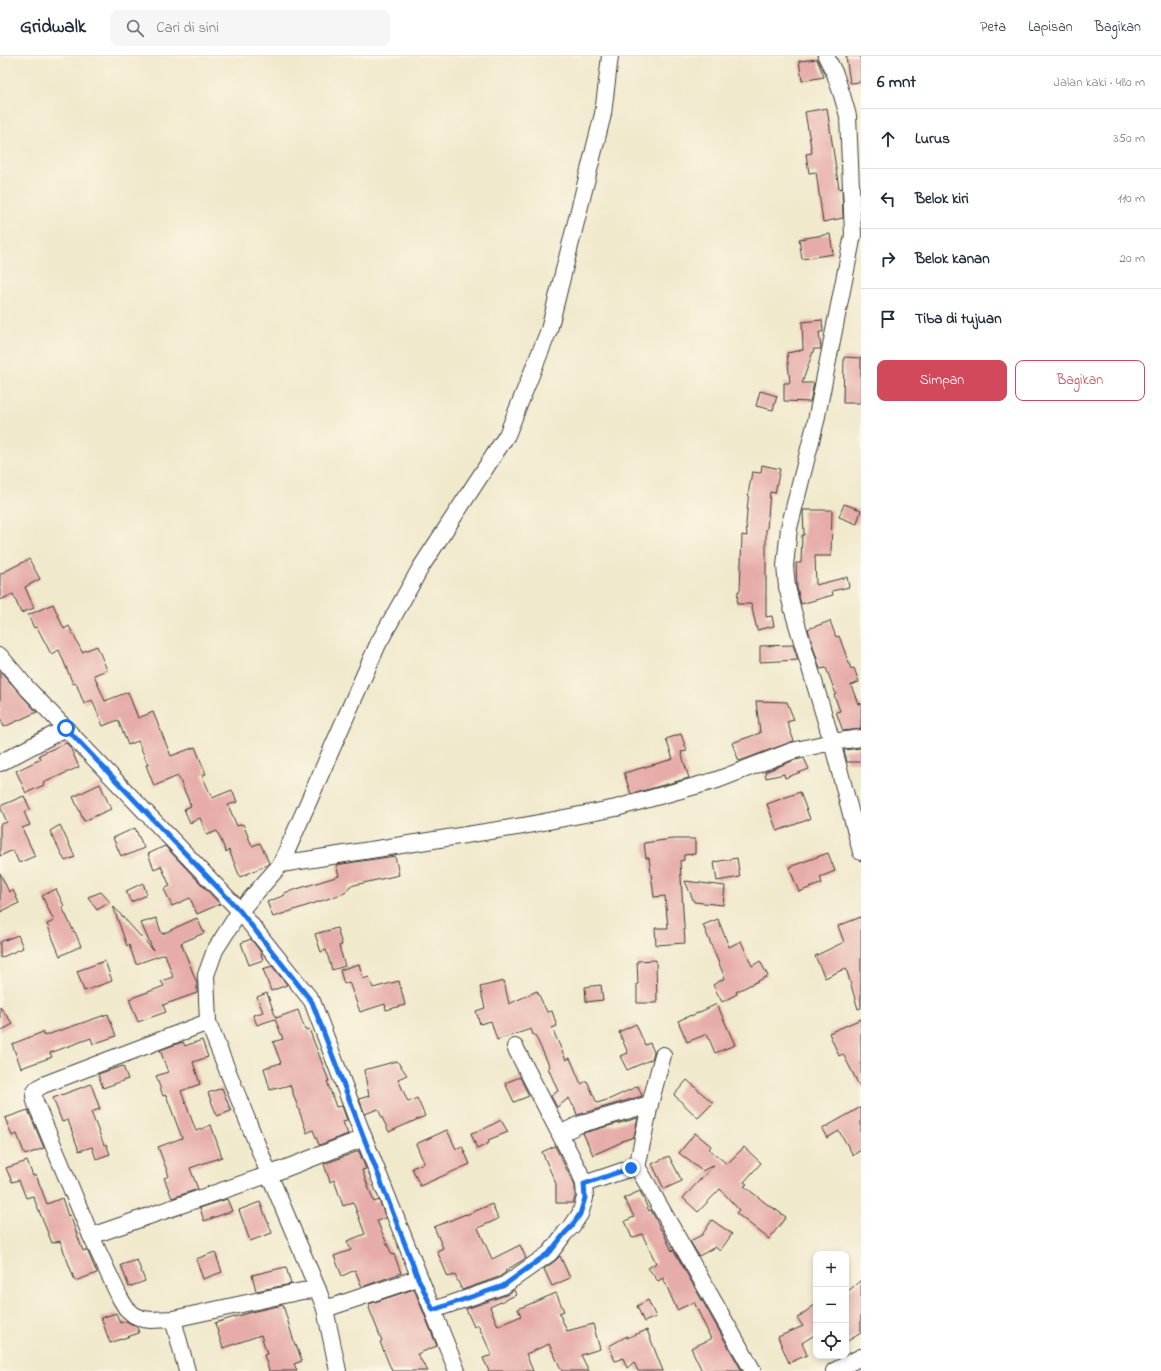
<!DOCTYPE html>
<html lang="id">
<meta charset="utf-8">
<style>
body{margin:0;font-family:"Indie Flower",sans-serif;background:#f6f6f7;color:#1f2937}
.controls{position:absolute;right:12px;bottom:12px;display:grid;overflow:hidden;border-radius:8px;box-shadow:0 2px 6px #0003}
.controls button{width:36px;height:36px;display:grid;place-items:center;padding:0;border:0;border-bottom:1px solid #e0e1e3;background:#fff;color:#1f2937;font:20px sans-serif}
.stop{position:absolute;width:12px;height:12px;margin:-9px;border:3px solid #1a73e8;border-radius:50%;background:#fff}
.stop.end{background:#1a73e8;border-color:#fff;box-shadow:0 1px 4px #0008}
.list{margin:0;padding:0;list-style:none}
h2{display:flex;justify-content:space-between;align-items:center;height:52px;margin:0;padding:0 16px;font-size:17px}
h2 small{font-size:13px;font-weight:400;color:#747a83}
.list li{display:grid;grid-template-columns:26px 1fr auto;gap:12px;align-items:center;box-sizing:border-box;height:60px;padding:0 16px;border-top:1px solid #e0e1e3}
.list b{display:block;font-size:15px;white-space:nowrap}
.list em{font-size:13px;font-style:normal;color:#747a83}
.actions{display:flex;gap:8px;padding:12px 16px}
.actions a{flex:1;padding:9px 0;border:1px solid #d1495b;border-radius:8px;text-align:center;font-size:14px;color:#d1495b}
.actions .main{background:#d1495b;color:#fff}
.icon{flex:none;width:22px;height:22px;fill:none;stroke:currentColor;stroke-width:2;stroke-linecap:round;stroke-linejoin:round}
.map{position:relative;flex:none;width:861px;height:1315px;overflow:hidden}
header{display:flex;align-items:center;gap:24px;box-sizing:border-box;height:56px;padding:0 20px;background:#fff;border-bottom:1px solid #e0e1e3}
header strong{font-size:19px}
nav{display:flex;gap:22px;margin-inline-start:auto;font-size:14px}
.search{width:280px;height:36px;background:#f6f6f7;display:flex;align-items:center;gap:10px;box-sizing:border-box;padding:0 14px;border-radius:8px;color:#747a83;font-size:15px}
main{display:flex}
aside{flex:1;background:#fff}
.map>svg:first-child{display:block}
.building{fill:#e6aca9}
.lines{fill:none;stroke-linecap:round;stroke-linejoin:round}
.street-casing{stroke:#3c3b36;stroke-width:18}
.street{stroke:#fff;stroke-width:16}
.route{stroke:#1a73e8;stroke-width:5}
</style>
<header>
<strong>Gridwalk</strong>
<div class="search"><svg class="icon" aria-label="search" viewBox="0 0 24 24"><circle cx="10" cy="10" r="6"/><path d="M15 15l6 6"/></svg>Cari di sini</div>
<nav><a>Peta</a><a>Lapisan</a><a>Bagikan</a></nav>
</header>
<main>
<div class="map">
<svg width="861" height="1315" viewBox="0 0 861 1315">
<rect width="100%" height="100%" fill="#fcf5e5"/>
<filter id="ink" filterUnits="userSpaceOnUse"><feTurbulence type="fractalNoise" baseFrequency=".025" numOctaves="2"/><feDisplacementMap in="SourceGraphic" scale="8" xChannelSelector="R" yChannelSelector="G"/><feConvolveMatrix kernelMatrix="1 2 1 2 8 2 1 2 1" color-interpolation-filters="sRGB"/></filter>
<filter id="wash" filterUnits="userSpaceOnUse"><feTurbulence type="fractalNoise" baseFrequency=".012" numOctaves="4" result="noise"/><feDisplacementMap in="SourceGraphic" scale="16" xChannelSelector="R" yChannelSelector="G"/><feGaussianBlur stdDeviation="0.9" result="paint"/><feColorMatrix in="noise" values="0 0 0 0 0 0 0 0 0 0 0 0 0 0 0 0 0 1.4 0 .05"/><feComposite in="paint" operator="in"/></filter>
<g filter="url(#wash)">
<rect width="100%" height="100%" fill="#f0e9cc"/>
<g id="blocks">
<g class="building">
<polygon points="846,0 861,0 861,26 850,27"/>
<polygon points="817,3 824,21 802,25 799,5"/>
<polygon points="827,52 839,133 842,132 843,162 823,166 816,116 809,117 806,98 812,97 805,56"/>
<polygon points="830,178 833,198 802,203 799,183"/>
<polygon points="822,264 823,276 819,276 821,293 814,293 802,327 814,327 810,346 784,345 784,327 790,327 787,297 803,294 802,266"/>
<polygon points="844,301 861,302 861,347 843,347"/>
<polygon points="760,335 777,340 773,354 756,350"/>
<polygon points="762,409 780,413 775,437 770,436 767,473 766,473 766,561 772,560 774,570 757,574 751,548 737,548 738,535 740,535 742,479 747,480 746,468 749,433 752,416 761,417"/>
<polygon points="844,448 861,454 857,468 839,461"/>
<polygon points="803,454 832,454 831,500 815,500 816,529 847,521 849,531 832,535 833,539 801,548 797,532 796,507 801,507 802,479 804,479"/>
<polygon points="29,503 40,523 25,531 34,552 21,557 13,538 0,544 0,518"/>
<polygon points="53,548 64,573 69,570 82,596 97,590 107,614 94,619 105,645 128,636 138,662 153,656 171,700 195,691 206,718 202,719 212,742 232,734 237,746 228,749 237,770 243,768 252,790 260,787 269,807 267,809 240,821 229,794 226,796 217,775 207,779 200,762 190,767 184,753 191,750 178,720 154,730 146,709 148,709 138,685 128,689 118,664 103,670 92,644 84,648 76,627 73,628 59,594 51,598 37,571 34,572 28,559"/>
<polygon points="830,565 836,581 839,580 851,613 854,612 859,626 851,629 858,648 861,647 861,673 843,675 836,656 840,655 834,639 836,638 826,612 820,613 808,573"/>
<polygon points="793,589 798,604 760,606 760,590"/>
<polygon points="0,615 37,656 4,671 0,661"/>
<polygon points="756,645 787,646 794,664 787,666 794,685 739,705 732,687 760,677"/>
<polygon points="681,678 687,695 681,696 689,722 631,738 624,717 673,703 666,683"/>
<polygon points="66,687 70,691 79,711 43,727 44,729 26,737 16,715 41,703 39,699"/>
<polygon points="861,692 861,706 847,706 844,694"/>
<polygon points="804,702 809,713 785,722 784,718 766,722 765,716 795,704"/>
<polygon points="100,728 111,753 84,765 73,741"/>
<polygon points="800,736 810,763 777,775 767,748"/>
<polygon points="24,740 30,753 24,756 30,769 22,772 35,800 19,807 13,794 0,800 0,769 7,766 0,750"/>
<polygon points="60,769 75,801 65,805 50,775"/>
<polygon points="135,772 144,792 125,800 125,798 121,800 113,782"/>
<polygon points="672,783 695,783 695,798 684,799 684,804 680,805 685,887 656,889 655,872 668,872 665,840 654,841 649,802 646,802 644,787"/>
<polygon points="165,790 220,848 197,858 190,842 172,850 164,833 170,830 161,810 154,813 148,798"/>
<polygon points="828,797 835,815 820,821 822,827 799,836 789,811"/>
<polygon points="395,800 399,819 350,830 345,837 273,861 267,846 285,839 284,837 339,820 336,809"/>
<polygon points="737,802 740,821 717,825 714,806"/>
<polygon points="0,817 9,836 13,834 19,847 0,856"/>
<polygon points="685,825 725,830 723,849 694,846"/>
<polygon points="143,827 147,839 131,846 126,835"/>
<polygon points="56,833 64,850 62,851 74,876 75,876 81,890 60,900 47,868 54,865 42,840"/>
<polygon points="101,836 110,846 97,854 88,841"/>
<polygon points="113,850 153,894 141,867 156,862 162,878 197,862 204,877 181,887 197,927 197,937 163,949 166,956 138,966 129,943 164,930 161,925 173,921 165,898 136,908 129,889 127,890"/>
<polygon points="861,861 861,952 858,953 846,912 825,922 815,900 844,886 838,870"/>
<polygon points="718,863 729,891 741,885 752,910 760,905 768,920 736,936 737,938 722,946 713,929 725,922 703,869"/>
<polygon points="337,872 342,889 339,890 345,910 332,914 326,894 321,896 315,878"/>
<polygon points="18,879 23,892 0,902 0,886"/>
<polygon points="251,883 260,895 263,904 249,909 241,887"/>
<polygon points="656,904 657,947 637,947 637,928 638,928 637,905"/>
<polygon points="105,905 112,925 84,935 77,915"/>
<polygon points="359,908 363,923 369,921 373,932 399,925 405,949 386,954 385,948 360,956 349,926 344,928 340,914"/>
<polygon points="272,910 287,929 271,935 263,913"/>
<polygon points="504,925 509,948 537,935 547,956 552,955 557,970 552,972 566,1004 570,1002 581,1028 587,1025 597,1047 610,1043 638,1030 642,1040 577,1059 574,1050 573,1050 569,1042 557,1051 551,1040 558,1035 548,1012 550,1011 535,979 533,979 531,973 497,984 491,965 480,968 476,955 485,952 480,931"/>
<polygon points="601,929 603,944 586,946 585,931"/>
<polygon points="267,937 276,962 298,954 305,974 309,973 329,1025 327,1025 336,1051 342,1050 347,1064 343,1066 348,1078 319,1089 313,1074 307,1077 290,1029 270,1034 264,1012 281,1007 273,986 283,983 275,963 257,969 253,959 263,956 257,941"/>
<polygon points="717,948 735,989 715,997 707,978 687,986 678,965 691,959 691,960"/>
<polygon points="0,951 13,968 0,975"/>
<polygon points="108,958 116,980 93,988 91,982 50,997 52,1001 21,1012 12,988 43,976 44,980"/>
<polygon points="861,963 861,1033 843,998 839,1000 829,977"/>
<polygon points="636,968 645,989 650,987 654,996 652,1003 627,1014 620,1000 628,997 619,976"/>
<polygon points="202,984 208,1001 193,1006 200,1028 181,1035 196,1075 211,1069 222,1101 190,1112 198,1133 172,1142 164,1122 169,1120 158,1091 182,1082 166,1039 163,1040 156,1020 168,1016 160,994 183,986 185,990"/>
<polygon points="397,1005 407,1019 398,1023 408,1046 417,1042 425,1060 389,1076 378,1053 365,1058 359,1043 369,1040 364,1014"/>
<polygon points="123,1010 128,1023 103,1032 98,1018"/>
<polygon points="520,1021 529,1040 514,1046 505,1027"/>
<polygon points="687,1024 713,1047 698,1062 674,1039"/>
<polygon points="91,1028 100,1053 91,1056 104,1089 106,1088 110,1098 96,1103 92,1091 79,1095 68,1064 62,1066 53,1042"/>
<polygon points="222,1032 231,1055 217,1060 208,1037"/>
<polygon points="861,1051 861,1094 853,1099 839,1075 827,1082 822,1073"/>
<polygon points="28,1054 44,1092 25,1099 17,1078 12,1080 5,1062"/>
<polygon points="638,1062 634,1081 622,1085 622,1086 593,1099 583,1077"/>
<polygon points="501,1064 508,1076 488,1084 489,1087 477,1093 471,1077 484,1073"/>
<polygon points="447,1074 456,1093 462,1090 470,1108 420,1130 412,1112 424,1107 416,1088"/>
<polygon points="695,1077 711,1090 709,1093 727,1108 744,1091 761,1107 744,1126 747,1128 744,1130 772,1152 772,1151 786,1161 769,1183 736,1157 739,1154 720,1133 698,1156 683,1142 714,1109 702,1115 679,1097"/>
<polygon points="555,1090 575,1130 575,1141 573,1147 556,1147 556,1128 542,1096"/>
<polygon points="359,1095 366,1113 362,1114 374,1146 379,1144 386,1162 377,1165 392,1199 394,1198 401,1217 362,1231 355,1214 342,1220 334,1200 351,1194 347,1185 365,1178 353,1146 343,1150 334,1124 330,1126 324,1108"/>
<polygon points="669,1100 682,1125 664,1133 652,1108"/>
<polygon points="27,1105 33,1120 36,1119 47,1148 62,1142 68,1160 70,1159 83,1195 87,1194 97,1217 75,1225 60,1185 52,1187 33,1140 26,1142 19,1124 12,1126 6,1112"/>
<polygon points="640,1135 649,1155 651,1154 661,1174 662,1174 672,1195 673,1193 742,1315 702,1315 691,1292 711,1283 694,1246 677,1254 663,1222 658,1225 648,1212 656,1207 642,1178 632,1182 625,1165 634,1161 624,1142"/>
<polygon points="227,1143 232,1155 204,1165 200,1152"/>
<polygon points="260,1146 272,1177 250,1185 239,1154"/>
<polygon points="492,1148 498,1163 478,1172 492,1203 520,1189 526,1202 505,1215 506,1216 499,1221 462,1234 455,1219 448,1221 437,1195 443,1192 434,1171 466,1158 466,1159"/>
<polygon points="712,1164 732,1178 720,1195 715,1191 699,1200 690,1185 702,1179"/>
<polygon points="215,1196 222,1216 203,1223 196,1203"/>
<polygon points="560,1200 570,1222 552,1230 544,1213 555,1205"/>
<polygon points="137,1204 145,1225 129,1231 121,1209"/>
<polygon points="286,1211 291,1228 256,1235 252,1219"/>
<polygon points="861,1224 861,1277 846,1286 846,1237"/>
<polygon points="414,1233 437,1290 417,1298 428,1315 392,1315 380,1286 382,1285 369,1252 370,1251 369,1248"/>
<polygon points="514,1234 516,1239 490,1251 498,1270 521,1260 518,1253 556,1237 564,1255 559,1257 567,1275 593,1268 600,1293 581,1299 589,1315 562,1315 549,1288 526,1298 533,1315 489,1315 483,1302 492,1299 478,1269 474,1271 466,1253 506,1239"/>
<polygon points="648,1244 656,1261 644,1266 637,1250"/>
<polygon points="816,1248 816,1278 802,1287 807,1299 789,1307 778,1281 803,1270 797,1262"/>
<polygon points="283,1249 295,1289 296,1289 302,1305 294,1308 297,1315 269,1315 264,1299 267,1298 261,1279 223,1292 215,1267 251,1256"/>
<polygon points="116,1257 120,1267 126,1265 137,1271 139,1277 110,1287 101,1262"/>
<polygon points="647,1274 663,1315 638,1315 634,1306 627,1312 623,1302 615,1305 609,1290 627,1280 627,1282"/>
</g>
</g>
</g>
<g filter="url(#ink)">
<use href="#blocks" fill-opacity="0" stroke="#3c3b36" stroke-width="1"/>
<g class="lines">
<defs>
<g id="street">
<polyline points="826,0 835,18 842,39 848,60 853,179 816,365 789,472 785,510 787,531 793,555 832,686 861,796"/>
<polyline points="0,600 27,632 240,855 312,945 364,1082 457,1315"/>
<polyline points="0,707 66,672"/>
<polyline points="281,808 378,588 421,511 507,379 549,274 603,58 610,0"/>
<path d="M208,966L43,1029C34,1034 32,1038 36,1048L91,1180L120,1242L126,1252L134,1259L143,1263L151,1264L173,1263L302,1235L318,1234"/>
<polyline points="560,1078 578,1069 650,1048"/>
<polyline points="637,1112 650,1048 663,999"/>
<polyline points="584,1128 631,1112 637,1112 641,1117 753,1315"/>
<polyline points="91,1180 276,1116 364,1082"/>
<polyline points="325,1253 418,1222"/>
<polyline points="433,1254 503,1230 550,1197 565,1177 572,1170 580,1158 585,1142 584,1128 580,1117 515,991"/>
<polyline points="173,1263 187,1315"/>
<polyline points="338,1315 325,1253 318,1234 269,1118 208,966 206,919 215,894 240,855 281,808 523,770 616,752 717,724 792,695 832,686 861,682"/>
<polyline points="834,1315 861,1301"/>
</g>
</defs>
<use href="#street" class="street-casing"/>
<use href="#street" class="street"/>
</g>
</g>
<g class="lines" filter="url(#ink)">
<polyline class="route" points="66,672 240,855 312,946 364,1082 418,1222 433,1254 503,1230 550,1196 565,1177 572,1170 580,1158 585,1142 584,1128 631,1112"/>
</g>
</svg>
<div class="controls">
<button>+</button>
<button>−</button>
<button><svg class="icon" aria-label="locate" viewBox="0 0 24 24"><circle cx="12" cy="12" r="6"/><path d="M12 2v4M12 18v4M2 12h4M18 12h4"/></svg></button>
</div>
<div class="stop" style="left:66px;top:672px"></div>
<div class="stop end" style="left:631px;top:1112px"></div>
</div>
<aside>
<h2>6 mnt<small>Jalan kaki · 480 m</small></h2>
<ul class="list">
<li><svg class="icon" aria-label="ahead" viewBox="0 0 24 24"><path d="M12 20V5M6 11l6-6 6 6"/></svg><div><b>Lurus</b></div><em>350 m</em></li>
<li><svg class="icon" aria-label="left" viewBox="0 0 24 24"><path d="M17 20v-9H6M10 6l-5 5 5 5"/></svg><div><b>Belok kiri</b></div><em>110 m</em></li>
<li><svg class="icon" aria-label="right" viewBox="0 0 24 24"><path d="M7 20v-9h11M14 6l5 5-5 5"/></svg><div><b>Belok kanan</b></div><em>20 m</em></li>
<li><svg class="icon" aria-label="arrive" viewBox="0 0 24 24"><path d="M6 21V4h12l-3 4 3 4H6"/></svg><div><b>Tiba di tujuan</b></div></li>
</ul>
<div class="actions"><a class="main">Simpan</a><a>Bagikan</a></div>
</aside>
</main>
